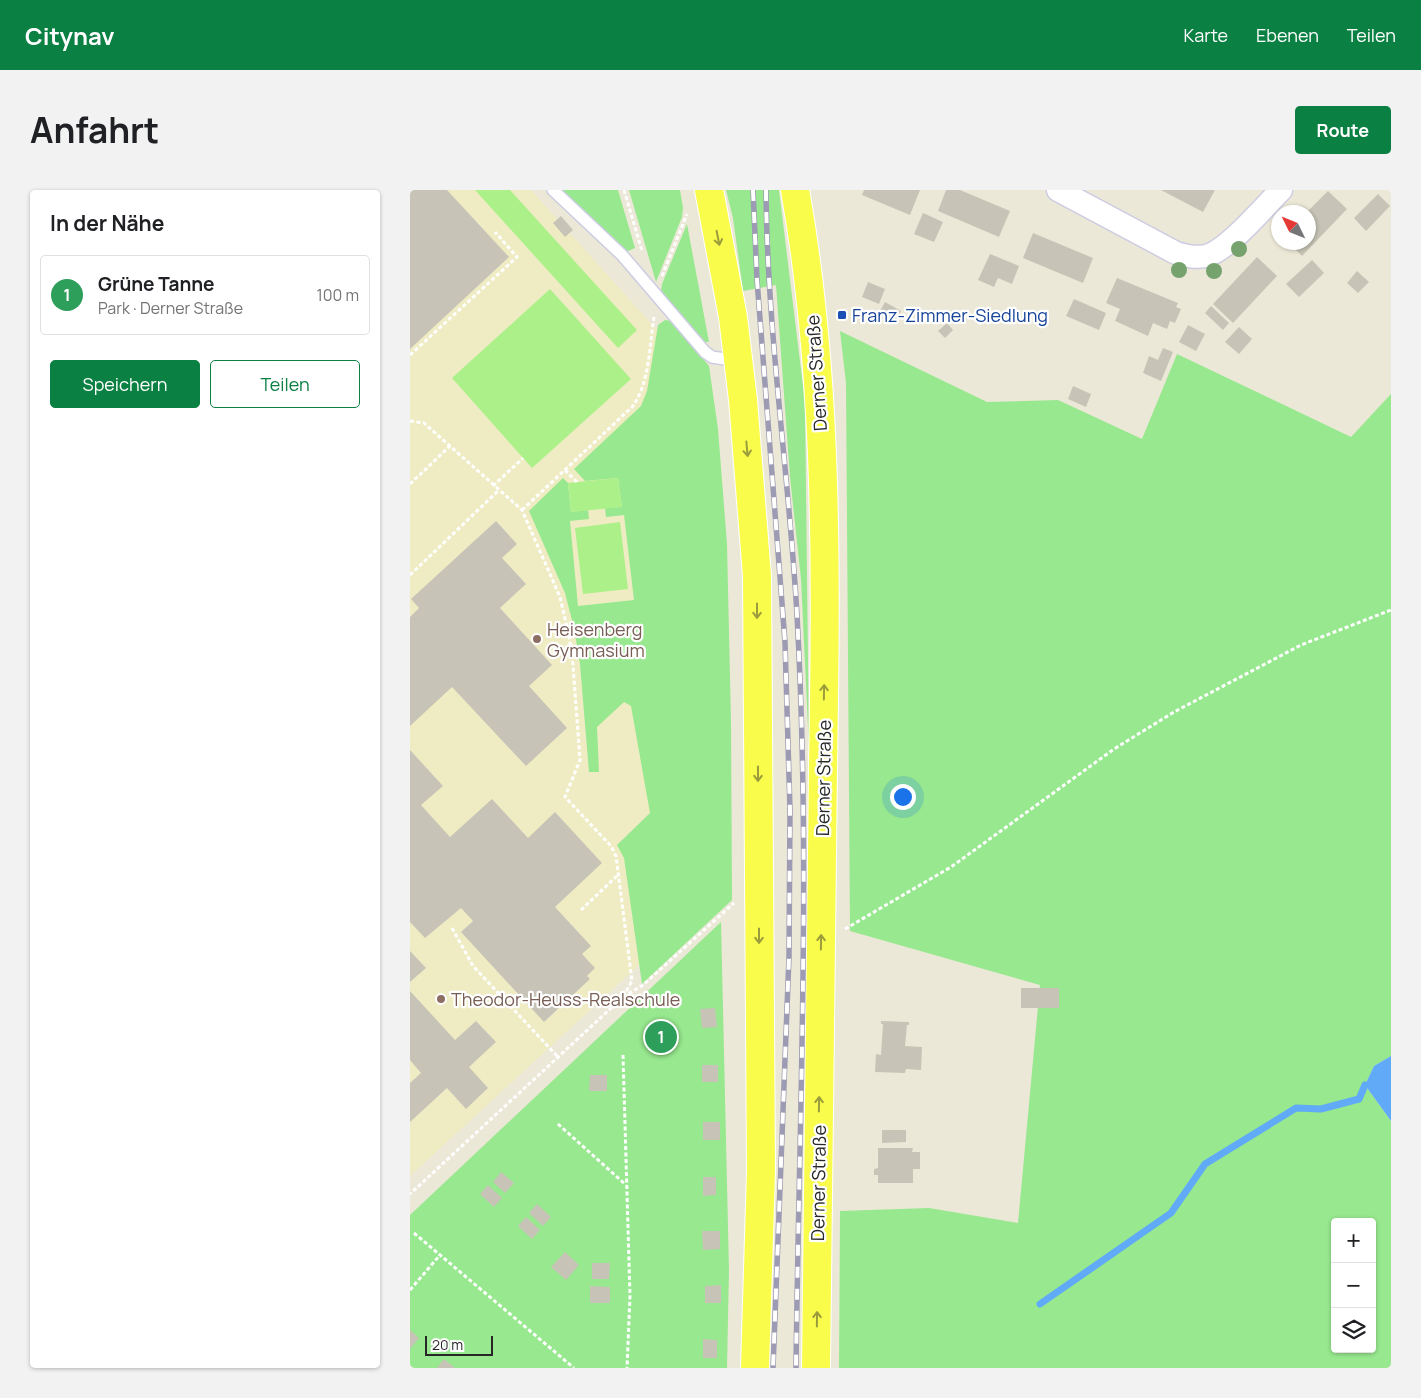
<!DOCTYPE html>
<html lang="de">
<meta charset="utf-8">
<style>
body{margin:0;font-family:Manrope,sans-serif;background:#f2f2f2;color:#202124}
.controls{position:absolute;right:15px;bottom:15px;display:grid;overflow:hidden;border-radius:5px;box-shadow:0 1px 4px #0004}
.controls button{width:45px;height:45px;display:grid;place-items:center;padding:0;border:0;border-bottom:1px solid #e0e0e0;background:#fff;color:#202124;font:25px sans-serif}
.compass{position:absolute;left:861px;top:15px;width:45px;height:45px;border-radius:50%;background:#fff;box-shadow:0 1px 4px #0004;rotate:313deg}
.scale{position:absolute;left:15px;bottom:12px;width:68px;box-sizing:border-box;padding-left:5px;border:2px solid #272727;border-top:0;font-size:14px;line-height:18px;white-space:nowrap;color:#272727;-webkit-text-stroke:4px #fff;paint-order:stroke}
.you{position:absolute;left:492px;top:606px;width:18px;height:18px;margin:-12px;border:4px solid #fff;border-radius:50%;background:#1a73e8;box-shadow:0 0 0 8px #1a73e833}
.badge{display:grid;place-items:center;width:32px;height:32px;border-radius:50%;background:#0b8043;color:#fff;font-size:16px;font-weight:700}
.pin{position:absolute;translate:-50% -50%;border:2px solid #fff;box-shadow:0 1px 5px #0006}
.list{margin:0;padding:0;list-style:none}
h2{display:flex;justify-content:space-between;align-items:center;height:65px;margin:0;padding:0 20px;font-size:21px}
h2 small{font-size:16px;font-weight:400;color:#757577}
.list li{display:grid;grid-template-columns:32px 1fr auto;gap:15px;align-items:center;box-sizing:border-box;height:80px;margin:0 10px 10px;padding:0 10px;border:1px solid #e0e0e0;border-radius:5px}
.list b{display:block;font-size:19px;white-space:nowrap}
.list p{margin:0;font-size:16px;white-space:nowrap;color:#757577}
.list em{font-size:16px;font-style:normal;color:#757577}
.actions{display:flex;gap:10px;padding:15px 20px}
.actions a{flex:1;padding:11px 0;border:1px solid #0b8043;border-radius:5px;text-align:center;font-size:18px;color:#0b8043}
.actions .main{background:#0b8043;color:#fff}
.icon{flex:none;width:28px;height:28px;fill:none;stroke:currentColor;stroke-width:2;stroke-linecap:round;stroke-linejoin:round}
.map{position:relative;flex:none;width:981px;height:1178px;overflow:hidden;border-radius:5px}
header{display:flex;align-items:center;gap:30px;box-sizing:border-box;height:70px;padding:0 25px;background:#0b8043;color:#fff}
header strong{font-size:24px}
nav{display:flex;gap:28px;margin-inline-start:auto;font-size:18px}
.intro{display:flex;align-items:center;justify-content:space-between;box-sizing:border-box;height:120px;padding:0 30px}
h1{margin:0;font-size:35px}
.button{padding:12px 22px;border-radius:5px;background:#0b8043;color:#fff;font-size:18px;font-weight:700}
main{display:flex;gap:30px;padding:0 30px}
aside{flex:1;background:#fff;border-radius:5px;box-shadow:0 1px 4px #0004}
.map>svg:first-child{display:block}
.education{fill:#efecc4}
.green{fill:#97e88e;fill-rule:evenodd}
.pitch{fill:#abf089}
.water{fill:#60aaf8}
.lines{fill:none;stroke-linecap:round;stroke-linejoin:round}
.stream{stroke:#60aaf8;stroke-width:7}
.building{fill:#c7c4b7}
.lane-casing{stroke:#cecce2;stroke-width:14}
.street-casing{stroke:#cecce2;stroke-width:25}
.primary-casing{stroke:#fff;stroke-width:30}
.path{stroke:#fff;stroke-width:3;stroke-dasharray:4 2.5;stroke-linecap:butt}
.lane{stroke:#fff;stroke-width:11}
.street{stroke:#fff;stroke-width:22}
.primary{stroke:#fafc4c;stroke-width:28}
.rail-casing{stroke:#9d9ab4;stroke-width:5.5}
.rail{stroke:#fff;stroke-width:4;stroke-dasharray:11;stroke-linecap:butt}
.tree{fill:#75a26d}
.oneway{stroke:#9b9c3b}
.transit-dot{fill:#1a4fb4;stroke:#fff;stroke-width:2}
.education-dot{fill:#8d6e63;stroke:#fff;stroke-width:2}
.labels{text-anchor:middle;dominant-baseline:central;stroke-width:4.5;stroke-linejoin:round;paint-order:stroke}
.transit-label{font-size:18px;fill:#164399;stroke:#fff;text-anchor:start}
.street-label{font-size:18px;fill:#272727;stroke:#fff}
.education-label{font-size:18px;fill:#785e54;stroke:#fff;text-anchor:start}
</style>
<header>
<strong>Citynav</strong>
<nav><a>Karte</a><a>Ebenen</a><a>Teilen</a></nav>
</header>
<div class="intro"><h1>Anfahrt</h1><a class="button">Route</a></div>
<main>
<aside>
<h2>In der Nähe<small></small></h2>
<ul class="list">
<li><span class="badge" style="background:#2e9e5b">1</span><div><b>Grüne Tanne</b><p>Park · Derner Straße</p></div><em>100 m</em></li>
</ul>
<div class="actions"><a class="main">Speichern</a><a>Teilen</a></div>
</aside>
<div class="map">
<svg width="981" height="1178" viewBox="0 0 981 1178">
<rect width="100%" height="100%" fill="#ece8d7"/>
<polygon class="education" points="0,0 121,0 257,151 253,753 0,986"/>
<g class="green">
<polygon points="149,0 208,0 225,58 216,62"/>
<polygon points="219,0 270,0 273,18 272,27 246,92"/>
<polygon points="316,0 369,0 395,212 399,558 391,389 380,287 366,95 333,101 323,28"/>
<polygon points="277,34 299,152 293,152 251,102 252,94"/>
<polygon points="255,130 262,131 299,176 308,239 317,354 321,532 322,710 232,794 214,668 207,655 240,623 221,516 214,512 187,537 189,582 179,582 170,474 164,438 155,403 119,321 153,288 158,293 161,322 178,320 179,329 160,331 168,416 224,410 214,325 196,327 195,318 212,317 208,288 175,291 164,279 231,216 237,201 248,135"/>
<path d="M430,141L577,212L648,210L732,249L767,164L941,247L981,204V866L964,876L955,895L981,931V1178H429L430,1021L519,1018L608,1033L630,795L440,741L436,193ZM925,1032H962V1159H925Z"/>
<polygon points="311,732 319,1080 317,1178 0,1178 0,1025"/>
</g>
<g class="pitch">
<polygon points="65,0 100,0 227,140 208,158"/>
<polygon points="140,99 221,189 122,278 42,188"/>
<polygon points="208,288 212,317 161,322 158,293"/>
<polygon points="210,332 218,399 173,404 165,338"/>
</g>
<polygon class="water" points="981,866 981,931 955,895 964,876"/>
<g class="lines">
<polyline class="stream" points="630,1114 761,1023 795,974 886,918 911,919 949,909 955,895"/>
</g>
<g class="building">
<polygon points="0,0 37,0 99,67 0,159"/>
<polygon points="454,0 510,0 500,25 452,5"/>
<polygon points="536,0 550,0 600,21 589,47 528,21"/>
<polygon points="751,0 805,0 793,22"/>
<polygon points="918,1 937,19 892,66 878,52 898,52 897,22"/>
<polygon points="968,4 980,16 956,41 944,28"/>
<polygon points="513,23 533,32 524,52 504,44"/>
<polygon points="151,26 163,40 155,47 143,33"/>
<polygon points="623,43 683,68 673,93 613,68"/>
<polygon points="580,64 609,76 602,94 588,88 584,97 568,90"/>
<polygon points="847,67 867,86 823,133 803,114"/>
<polygon points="902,70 914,83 889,107 876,94"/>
<polygon points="947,81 959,92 948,103 937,93"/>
<polygon points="707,88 768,113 766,117 771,119 765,133 760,131 757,139 743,133 738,146 705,131 710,119 696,113"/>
<polygon points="458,92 475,99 469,114 452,107"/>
<polygon points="664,109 696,123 689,140 656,126"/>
<polygon points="475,112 491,121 485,132 469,123"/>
<polygon points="801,116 819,133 813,140 795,123"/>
<polygon points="537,133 543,140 535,148 528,141"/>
<polygon points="778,135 795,144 786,161 769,152"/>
<polygon points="829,137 842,149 829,164 815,152"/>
<polygon points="753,158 763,162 751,191 733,183 739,166 748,170"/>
<polygon points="663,196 681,204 676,217 658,209"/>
<polygon points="86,331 107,354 92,368 116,394 90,418 142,475 119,496 157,538 116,576 42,497 0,536 0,427 9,418 1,409"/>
<polygon points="0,560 33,596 11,615 40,647 82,609 118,648 145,622 192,673 145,717 181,756 172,764 185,778 177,786 180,789 134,832 51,742 63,731 51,718 15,748 0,732"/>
<polygon points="0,761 16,778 0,792"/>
<rect x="611" y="798" width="38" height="20"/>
<polygon points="0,801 45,850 66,831 86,852 59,877 78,898 56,919 37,898 0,932 0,893 11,883 0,870"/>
<polygon points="305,818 307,837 292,838 290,819"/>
<polygon points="471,831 499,832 499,835 497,835 495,856 512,857 511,880 496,879 495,883 465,882 466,864 471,865 473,834 471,834"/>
<rect x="292" y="875" width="16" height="17"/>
<polygon points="180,885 197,885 197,901 179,901"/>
<rect x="293" y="932" width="17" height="18"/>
<polygon points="472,940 496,940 496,952 472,953"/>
<polygon points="468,958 503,958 502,962 510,962 510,979 503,979 503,993 468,993 468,985 464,985 464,979 468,978"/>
<polygon points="91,982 104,993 95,1003 83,992"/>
<polygon points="293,987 306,987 306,1005 293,1006"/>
<polygon points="78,995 92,1008 84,1017 70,1004"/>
<polygon points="127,1014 141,1027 133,1036 119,1023"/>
<polygon points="116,1027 130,1040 122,1049 108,1036"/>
<polygon points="292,1041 310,1041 310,1059 293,1060"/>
<polygon points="155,1062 169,1075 156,1090 141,1077"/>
<polygon points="182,1073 200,1073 199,1089 182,1089"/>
<polygon points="311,1095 311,1113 295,1113 295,1096"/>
<polygon points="180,1096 200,1097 200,1113 180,1113"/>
<polygon points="0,1140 9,1148 0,1159"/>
<polygon points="293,1149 307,1150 307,1168 293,1168"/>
<polygon points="34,1169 45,1178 27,1178"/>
</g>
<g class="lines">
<defs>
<polyline id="lane" points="143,0 212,65 295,162 302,167 328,171"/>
<path id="street" d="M648,0L766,63C777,66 785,68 796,66C817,61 854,17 871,0"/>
<g id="primary">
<polyline points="299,0 323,127 333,210 347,386 351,981 345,1178"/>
<path d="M385,0C419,190 416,387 413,579C411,779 408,978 406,1178"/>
</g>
</defs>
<use href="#lane" class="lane-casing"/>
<use href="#street" class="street-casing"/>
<use href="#primary" class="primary-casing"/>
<g class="path">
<polyline points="214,0 232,61"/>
<polyline points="252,86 277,24"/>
<polyline points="0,165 107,67 85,42"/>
<polyline points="0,231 14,233 112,320 150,407 159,446 163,475 170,570 155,607 201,656 206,666 222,791 213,807 0,1004"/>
<polyline points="155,280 167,292"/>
<polyline points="0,294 40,256"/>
<polyline points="83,296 113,268"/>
<path d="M112,320L222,217C240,193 239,157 244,127"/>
<polyline points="0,385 89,300"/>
<polyline points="171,720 208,685"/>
<polyline points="42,738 63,776 148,867"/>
<polyline points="435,739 541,677 704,559 764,522 891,455 981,420"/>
<polyline points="213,807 233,795 324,713"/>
<polyline points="213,865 220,1106 217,1178"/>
<polyline points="148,934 216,995"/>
<polyline points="4,1043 164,1178"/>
<polyline points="0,1100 30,1065"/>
</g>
<use href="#lane" class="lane"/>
<use href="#street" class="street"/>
<use href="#primary" class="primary"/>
<defs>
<g id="rail">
<polyline points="343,0 347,90 375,452 380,620 379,767 363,1178"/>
<path d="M356,0C357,142 379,284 387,425C401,676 389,928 386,1178"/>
</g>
</defs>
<use href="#rail" class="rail-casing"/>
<use href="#rail" class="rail"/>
</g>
<g class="tree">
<circle cx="829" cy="59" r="8"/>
<circle cx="769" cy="80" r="8"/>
<circle cx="804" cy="81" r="8"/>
</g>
<defs><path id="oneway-shaft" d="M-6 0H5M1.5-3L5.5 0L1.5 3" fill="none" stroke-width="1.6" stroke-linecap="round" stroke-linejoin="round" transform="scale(1.25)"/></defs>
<g class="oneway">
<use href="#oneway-shaft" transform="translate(308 48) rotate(79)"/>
<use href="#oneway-shaft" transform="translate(337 259) rotate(85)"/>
<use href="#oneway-shaft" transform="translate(347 421) rotate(90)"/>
<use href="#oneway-shaft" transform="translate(414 502) rotate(-89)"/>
<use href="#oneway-shaft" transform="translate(348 584) rotate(90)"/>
<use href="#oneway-shaft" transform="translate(349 746) rotate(90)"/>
<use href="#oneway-shaft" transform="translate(411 752) rotate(-89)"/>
<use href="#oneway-shaft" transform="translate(409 914) rotate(-89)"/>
<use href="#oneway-shaft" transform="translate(407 1129) rotate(-89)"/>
</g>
<rect class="transit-dot" x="427" y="120" width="10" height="10" rx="2.5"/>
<g class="education-dot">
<circle cx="127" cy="449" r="5"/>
<circle cx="31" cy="809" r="5"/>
</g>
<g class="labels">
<g class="transit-label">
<text x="442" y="125">Franz-Zimmer-Siedlung</text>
</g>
<g class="street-label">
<text transform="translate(406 183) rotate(-94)">Derner Straße</text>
<text transform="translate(413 588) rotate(-89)">Derner Straße</text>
<text transform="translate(408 993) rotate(-89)">Derner Straße</text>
</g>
<g class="education-label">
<text x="137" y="439">Heisenberg<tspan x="137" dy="21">Gymnasium</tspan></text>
<text x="41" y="809">Theodor-Heuss-Realschule</text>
</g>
</g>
</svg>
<div class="controls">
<button>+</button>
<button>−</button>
<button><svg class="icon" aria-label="layers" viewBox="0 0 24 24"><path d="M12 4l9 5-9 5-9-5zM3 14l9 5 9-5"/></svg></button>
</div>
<svg class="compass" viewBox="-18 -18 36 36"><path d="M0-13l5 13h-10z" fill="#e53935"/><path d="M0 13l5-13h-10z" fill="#757577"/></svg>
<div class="scale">20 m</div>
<div class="you"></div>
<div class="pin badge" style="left:251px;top:847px;background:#2e9e5b">1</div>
</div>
</main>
